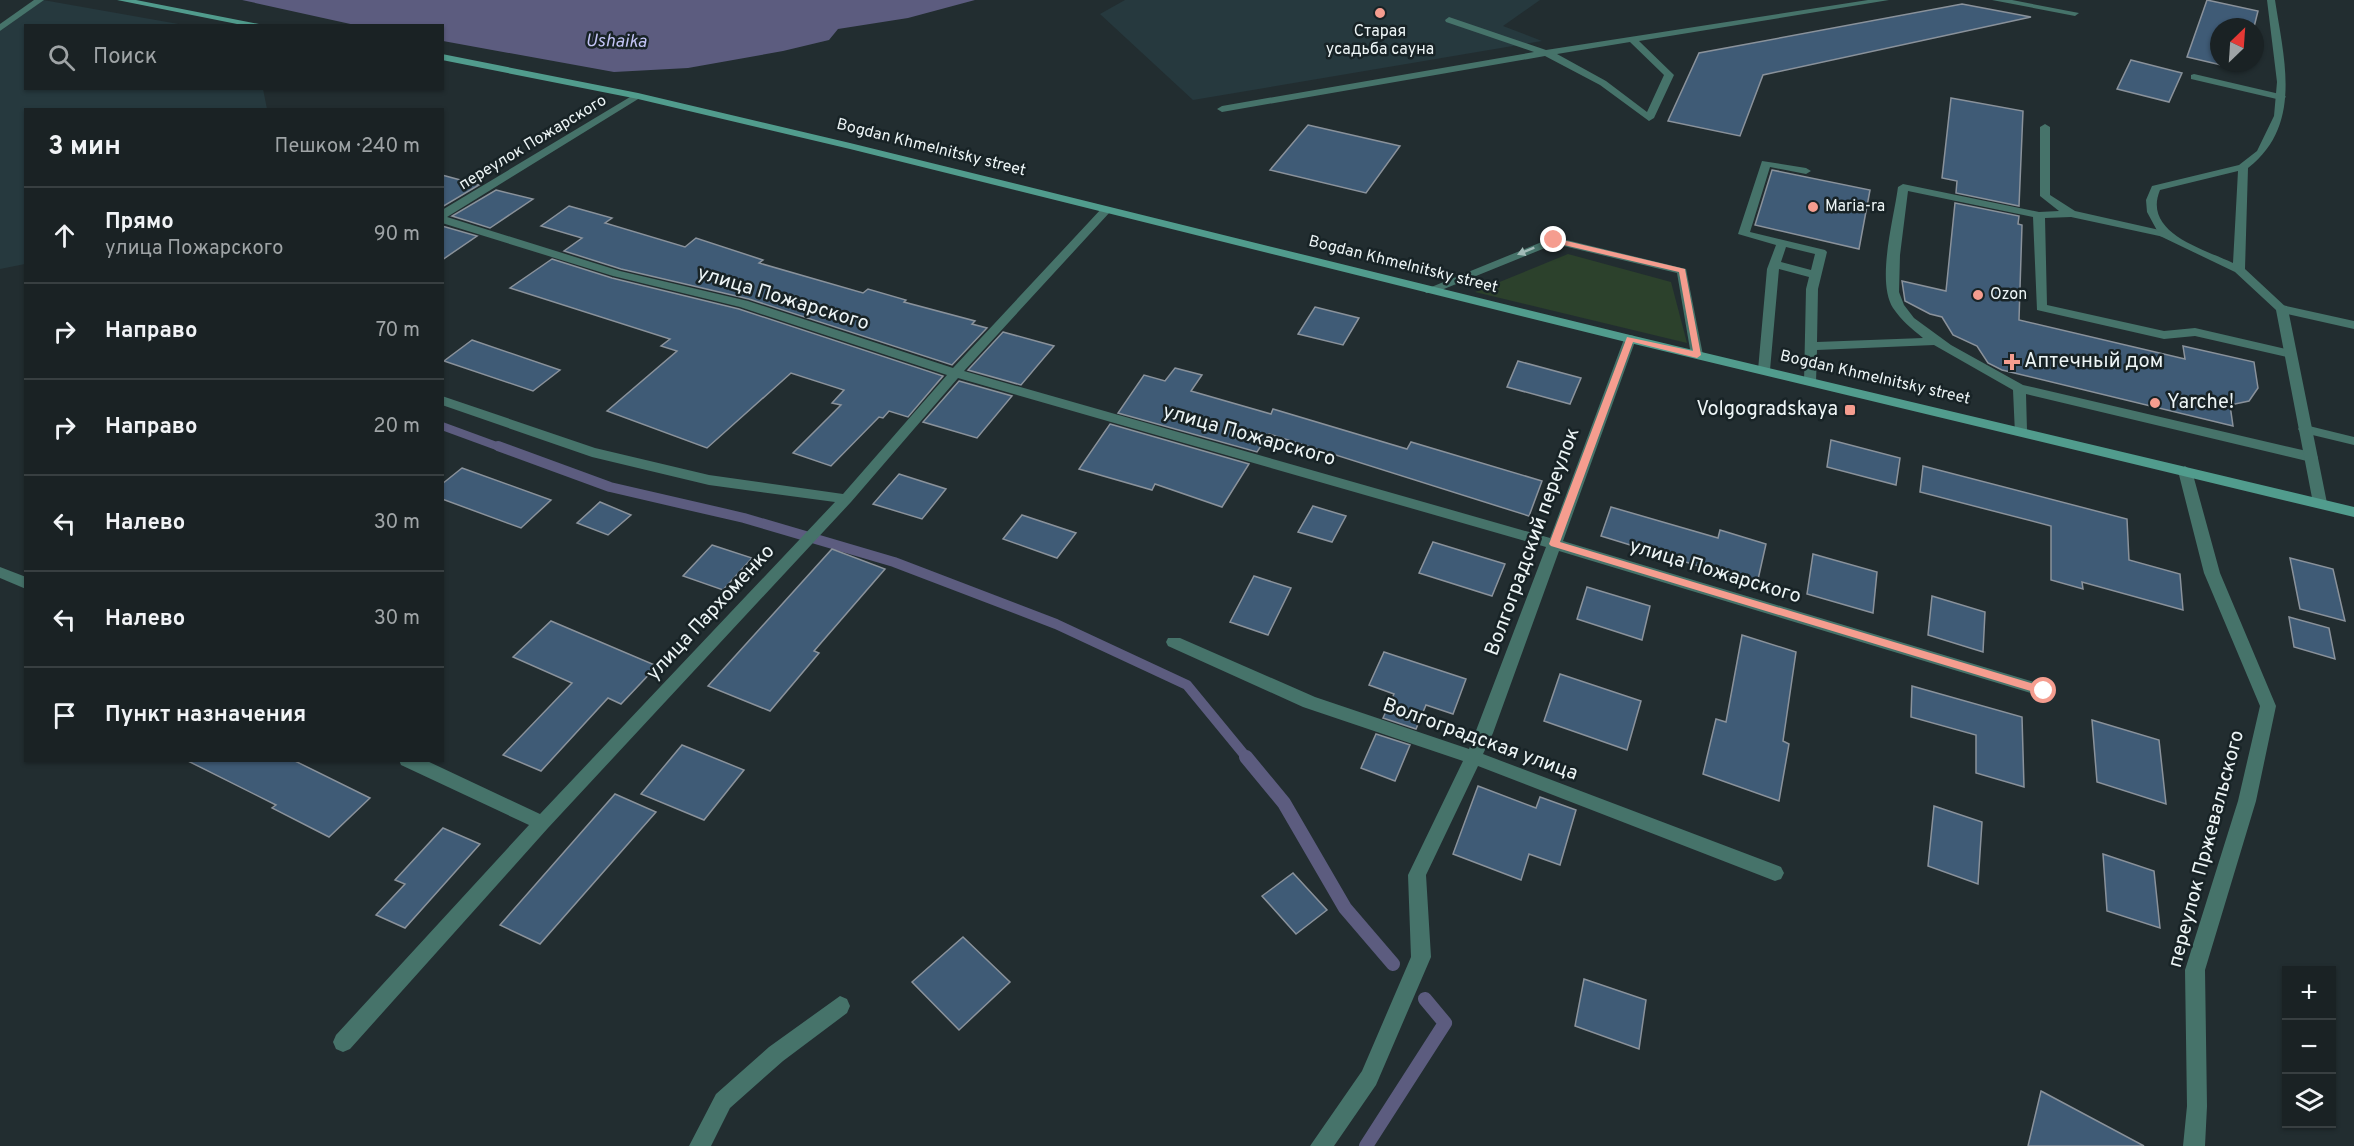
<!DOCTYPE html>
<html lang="ru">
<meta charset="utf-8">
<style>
body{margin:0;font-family:Overpass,sans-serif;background:#272f31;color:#f1f3f6}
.controls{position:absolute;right:18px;bottom:18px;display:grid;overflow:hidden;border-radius:0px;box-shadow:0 2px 4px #0004}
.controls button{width:54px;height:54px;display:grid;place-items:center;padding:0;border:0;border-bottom:2px solid #383f41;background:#1a2224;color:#f1f3f6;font:30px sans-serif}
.compass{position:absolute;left:2210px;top:18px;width:54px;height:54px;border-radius:50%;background:#1a2224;box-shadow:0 2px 4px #0004;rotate:25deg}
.stop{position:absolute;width:18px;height:18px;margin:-14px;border:4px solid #f59d8f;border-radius:50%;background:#fff}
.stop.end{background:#f59d8f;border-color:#fff;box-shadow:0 2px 6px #0008}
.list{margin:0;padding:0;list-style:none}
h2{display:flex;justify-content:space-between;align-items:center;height:78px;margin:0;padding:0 24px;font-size:26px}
h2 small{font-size:20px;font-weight:400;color:#9fa4a6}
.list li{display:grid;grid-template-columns:39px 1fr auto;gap:18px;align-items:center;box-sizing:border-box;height:96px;padding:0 24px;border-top:2px solid #383f41}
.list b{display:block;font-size:22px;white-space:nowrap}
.list p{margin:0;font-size:20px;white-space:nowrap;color:#9fa4a6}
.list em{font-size:20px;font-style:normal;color:#9fa4a6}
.icon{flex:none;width:33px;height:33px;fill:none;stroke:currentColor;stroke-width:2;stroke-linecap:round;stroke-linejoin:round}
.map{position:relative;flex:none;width:2354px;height:1146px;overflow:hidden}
.search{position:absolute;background:#1a2224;box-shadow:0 2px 4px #0004;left:24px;top:24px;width:420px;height:66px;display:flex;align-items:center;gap:15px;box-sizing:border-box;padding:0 21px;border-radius:0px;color:#9fa4a6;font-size:22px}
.panel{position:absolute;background:#1a2224;box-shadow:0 2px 4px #0004;left:24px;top:108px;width:420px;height:654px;border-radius:0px}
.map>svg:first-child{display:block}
.built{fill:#26393e}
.green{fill:#2c412c}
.water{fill:#5c5c7f}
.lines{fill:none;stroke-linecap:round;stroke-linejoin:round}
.stream-far2{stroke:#5c5c7f;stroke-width:8}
.stream-far1{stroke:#5c5c7f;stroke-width:10}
.stream{stroke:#5c5c7f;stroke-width:14}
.building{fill:#3f5b76;stroke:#8a929b;stroke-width:1.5}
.lane{fill:#46736a;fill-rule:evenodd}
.street{fill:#46736a;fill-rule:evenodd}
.secondary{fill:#519c8d;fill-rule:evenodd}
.oneway{fill:#a2bab7}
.route{fill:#f59d8f}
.poi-dot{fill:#f59d8f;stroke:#182326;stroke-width:2}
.labels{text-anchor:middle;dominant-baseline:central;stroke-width:5;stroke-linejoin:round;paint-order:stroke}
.far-poi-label{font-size:16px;fill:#edf5f6;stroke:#182326;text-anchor:start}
.far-street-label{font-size:16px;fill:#edf5f6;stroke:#182326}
.far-water-label{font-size:18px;font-style:italic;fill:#c3c4f5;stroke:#182326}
.street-label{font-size:20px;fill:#edf5f6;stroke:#182326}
.poi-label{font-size:20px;fill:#edf5f6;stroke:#182326;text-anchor:start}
</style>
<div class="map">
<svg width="2354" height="1146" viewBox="0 0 2354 1146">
<rect width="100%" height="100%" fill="#222d30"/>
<g class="built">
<polygon points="43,0 184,25 26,26 26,88 263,89 267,109 26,110 25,264 0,269 0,31"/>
<polygon points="1125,0 1540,0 1503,26 1542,41 1193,100 1100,14"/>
</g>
<polygon class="green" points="1568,254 1671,282 1687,343 1475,292"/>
<polygon class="water" points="242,0 975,0 908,18 838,29 829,40 783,51 688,68 614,72 443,41 442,26 355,25"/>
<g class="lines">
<polyline class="stream-far2" points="442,426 502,448"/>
<polyline class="stream-far1" points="498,446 610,487 744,518 894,562 1056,624 1187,685 1247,758"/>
<g class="stream">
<polyline points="1246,757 1284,803 1345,908 1393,964"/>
<polyline points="1366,1146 1445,1023 1425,999"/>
</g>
</g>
<g class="building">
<polygon points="2207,0 2258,11 2254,27 2219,27 2219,63 2245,63 2243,70 2187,57"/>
<polygon points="1962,4 2031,17 1763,75 1740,136 1668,121 1699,53"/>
<polygon points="2131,60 2182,73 2169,102 2117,89"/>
<polygon points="1951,98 2023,111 2019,206 1956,193 1957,181 1942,178"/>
<polygon points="1308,125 1400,146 1366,193 1270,170"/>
<polygon points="1772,170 1870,190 1859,249 1755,225"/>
<polygon points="442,175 479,185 442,207"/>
<polygon points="496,190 533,199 490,228 452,216"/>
<polygon points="1955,203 2019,216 2018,224 2022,225 2019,320 2185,359 2183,346 2254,362 2258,388 2249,401 2230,405 2233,426 2002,370 1988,363 1977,346 1953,335 1942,317 1930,314 1905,301 1902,281 1946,291"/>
<polygon points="569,206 612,218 605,223 685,247 696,238 763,260 759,263 863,293 868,289 906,300 904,302 975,321 972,324 987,328 952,365 749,299 621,269 564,251 582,238 541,226"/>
<polygon points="442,226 477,236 442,260"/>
<polygon points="552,259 612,278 739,309 943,376 908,417 889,411 883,418 879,417 831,466 793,453 841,405 832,403 844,390 791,373 707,448 607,411 677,351 661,346 670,339 510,288"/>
<polygon points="1315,307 1359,318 1343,345 1298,334"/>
<polygon points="1003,332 1054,346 1021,385 968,370"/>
<polygon points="472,340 560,370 533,391 444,361"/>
<polygon points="1518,361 1581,378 1570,404 1507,387"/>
<polygon points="1175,368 1202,375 1191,391 1271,414 1273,409 1407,449 1411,442 1542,481 1529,516 1269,434 1257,452 1118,413 1144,375 1165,381"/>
<polygon points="959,381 1012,396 977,438 923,422"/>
<polygon points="1110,424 1249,464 1222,507 1155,484 1152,490 1079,469"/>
<polygon points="1831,440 1900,458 1896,485 1827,467"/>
<polygon points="1923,466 2127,519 2129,560 2180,574 2183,610 2082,582 2083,589 2051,580 2051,526 1920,492"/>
<polygon points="462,468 551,500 521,528 442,499 442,484"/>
<polygon points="899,474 946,489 922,519 873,504"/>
<polygon points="600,502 631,515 608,535 577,523"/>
<polygon points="1313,506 1346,516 1332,542 1298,532"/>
<polygon points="1611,507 1718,538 1720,530 1766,544 1757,584 1601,536"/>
<polygon points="1022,515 1076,533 1057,558 1003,539"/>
<polygon points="1433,542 1505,564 1492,596 1419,573"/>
<polygon points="712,545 752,558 723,590 683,576"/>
<polygon points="832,549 885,569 814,651 819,653 770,711 708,686"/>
<polygon points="1813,554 1877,572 1873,613 1807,594"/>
<polygon points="2290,558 2333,569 2345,621 2300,609"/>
<polygon points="1254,576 1291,588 1268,635 1230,622"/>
<polygon points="1587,587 1650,606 1642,640 1577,619"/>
<polygon points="1932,596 1985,612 1983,652 1928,635"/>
<polygon points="2289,617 2329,628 2335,659 2294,647"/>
<polygon points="551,621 657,666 621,704 608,698 541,771 503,755 572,683 513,657"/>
<polygon points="1742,635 1796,652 1783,741 1789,744 1779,801 1703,774 1716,719 1726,722"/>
<polygon points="1384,652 1466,679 1453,714 1426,705 1416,729 1383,718 1394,694 1369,685"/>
<polygon points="1560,674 1641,701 1627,750 1544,721"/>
<polygon points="1912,686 2022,717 2024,787 1976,773 1976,735 1911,717"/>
<polygon points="2092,720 2159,740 2166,804 2097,782"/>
<polygon points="1376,734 1410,745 1395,781 1361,768"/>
<polygon points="682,745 744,770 704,820 641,794"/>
<polygon points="186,760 293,760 370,798 329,837 272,808 276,805"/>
<polygon points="1478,786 1536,808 1540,797 1576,810 1560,865 1529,854 1521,880 1453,854"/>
<polygon points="615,794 656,812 540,944 500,925"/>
<polygon points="1934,806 1982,822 1978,884 1928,866"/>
<polygon points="443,828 480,844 405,928 376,915 405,884 395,880"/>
<polygon points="2103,854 2154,871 2160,928 2107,911"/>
<polygon points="1293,873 1327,910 1296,934 1262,896"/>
<polygon points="963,937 1010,982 959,1030 912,982"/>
<polygon points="1584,979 1646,1000 1639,1049 1575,1026"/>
<polygon points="2041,1091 2144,1146 2028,1146"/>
</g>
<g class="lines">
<g class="lane">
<path d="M1868,0H1889L1639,41L1674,75L1654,118L1649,121L1600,85L1545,56L1222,112L1217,109L1222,106L1534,52L1446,22L1445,20L1449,17L1546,50ZM1630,42L1664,75L1647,112L1606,81L1557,54Z"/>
<polygon points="1992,0 2012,0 2079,13 2075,16"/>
<polygon points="2194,74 2284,95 2286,97 2281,100 2191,79 2191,75"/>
<path d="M2045,124L2050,127V195L2075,211L2164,231L2170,234L2164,237L2071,217L2045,218L2047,305L2164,331L2195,328L2295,351V357L2291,358L2195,336L2164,339L2037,310L2033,217L1908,191L1900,255L1899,292L1904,305L1914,318L1951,345L2023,385L2311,452L2318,457L2316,460L2311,462L2026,394L2027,431L2025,434H2015L2013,390L1934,345L1817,350L1816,382L1815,385H1805L1804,382L1806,289L1809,277L1779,269L1770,370L1764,374L1759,373L1758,370L1767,269L1776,245L1738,234L1762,161L1806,168L1811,171L1806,174L1770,167L1750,232L1825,250L1827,252L1818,289L1817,342L1923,338C1912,329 1901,320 1893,308C1876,281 1894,218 1898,187L1903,184L2039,212L2059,211L2040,196V127ZM1786,247L1815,254L1811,270L1781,262Z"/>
<polygon points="1554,237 1686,269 1703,355 1701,358 1693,358 1691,355 1677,273 1555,244 1434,293 1426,293 1424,290"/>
<polygon points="2282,305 2354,321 2354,329 2278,312 2276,309"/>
<polygon points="2305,425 2354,437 2354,445 2300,432 2298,429 2300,426"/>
<polygon points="840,996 847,999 850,1006 847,1013 783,1061 730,1108 711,1146 689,1146 716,1094 769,1047"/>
</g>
<g class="street">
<polygon points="34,0 44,0 0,31 0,24"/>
<path d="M2267,0H2275C2284,60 2303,125 2248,168L2245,269L2288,309L2327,503L2320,508L2313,503L2276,310L2235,272L2160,236L2147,212L2146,200L2152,186L2239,165L2257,151L2274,116L2277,82ZM2238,171L2233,263C2204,249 2142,233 2160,190Z"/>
<polygon points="635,94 643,96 447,217 620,271 748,301 953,368 1102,208 1110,208 1110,212 964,371 1550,538 1624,339 1630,335 1634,336 1636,339 1563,541 2044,685 2050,686 2052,691 2050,696 2044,697 1559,551 1493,733 1483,754 1781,867 1784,873 1781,879 1775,881 1478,766 1426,875 1431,957 1376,1085 1334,1146 1310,1146 1362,1071 1411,957 1408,875 1463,761 1303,707 1168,646 1166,642 1168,638 1180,638 1315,697 1469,749 1546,547 958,378 851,502 548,828 350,1049 343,1052 336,1049 333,1042 336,1035 529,825 401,765 399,760 425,760 540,814 835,502 709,485 592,457 442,405 442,396 595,448 709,475 843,494 947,375 740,307 613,276 442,223 442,210"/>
<polygon points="2185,466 2192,471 2220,573 2276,706 2256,801 2205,970 2207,1106 2205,1146 2183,1146 2187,1106 2185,970 2238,801 2260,706 2204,573 2178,471"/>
<polygon points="0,567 26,577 26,589 0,578"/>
</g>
<g class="secondary">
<polygon points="117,0 136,0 269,26 247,26"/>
<polygon points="442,54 638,93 850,143 1630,335 2354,507 2354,517 1630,343 850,149 638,99 442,60"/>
</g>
</g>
<defs><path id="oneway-solid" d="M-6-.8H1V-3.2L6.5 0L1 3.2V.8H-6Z" transform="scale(1.5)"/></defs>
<use class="oneway" href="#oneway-solid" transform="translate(1526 251) rotate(158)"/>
<polygon class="route" points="1554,238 1685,269 1701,355 1697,358 1633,342 1560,542 2044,687 2048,688 2048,694 2044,695 1551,546 1549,544 1627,337 1693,351 1679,272 1551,242"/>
<g class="poi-dot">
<circle cx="1380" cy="13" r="6"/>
<circle cx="1813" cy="207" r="6"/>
<circle cx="1978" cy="295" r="6"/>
<path d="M2009 353h6v6h6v6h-6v6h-6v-6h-6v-6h6z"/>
<circle cx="2155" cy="403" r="6"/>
<rect x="1844" y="404" width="12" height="12" rx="3"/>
</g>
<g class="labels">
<g class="far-poi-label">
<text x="1380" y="32" text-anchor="middle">Старая<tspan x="1380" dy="18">усадьба сауна</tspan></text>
<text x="1825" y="207">Maria-ra</text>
<text x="1990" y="295">Ozon</text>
</g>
<g class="far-street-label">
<text transform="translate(533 143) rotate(-31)">переулок Пожарского</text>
<text transform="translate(931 148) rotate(14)">Bogdan Khmelnitsky street</text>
<text transform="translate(1403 265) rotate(14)">Bogdan Khmelnitsky street</text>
<text transform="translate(1875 378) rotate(13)">Bogdan Khmelnitsky street</text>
</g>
<g class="far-water-label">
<text transform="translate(616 42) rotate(1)">Ushaika</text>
</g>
<g class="street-label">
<text transform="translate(783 299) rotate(17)">улица Пожарского</text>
<text transform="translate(1249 436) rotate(16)">улица Пожарского</text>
<text transform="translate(1533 542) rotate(-70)">Волгоградский переулок</text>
<text transform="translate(1715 572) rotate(17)">улица Пожарского</text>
<text transform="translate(711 613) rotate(-47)">улица Пархоменко</text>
<text transform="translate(1480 740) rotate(20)">Волгоградская улица</text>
<text transform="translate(2207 849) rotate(-75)">переулок Пржевальского</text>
</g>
<g class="poi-label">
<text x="2024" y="362">Аптечный дом</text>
<text x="2167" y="403">Yarche!</text>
<text x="1838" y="410" text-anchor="end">Volgogradskaya</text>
</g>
</g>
</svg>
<div class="controls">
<button>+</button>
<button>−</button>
<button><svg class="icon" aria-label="layers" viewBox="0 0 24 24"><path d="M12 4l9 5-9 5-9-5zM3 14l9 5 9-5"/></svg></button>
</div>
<svg class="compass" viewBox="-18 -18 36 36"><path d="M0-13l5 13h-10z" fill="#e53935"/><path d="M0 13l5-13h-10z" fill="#9fa4a6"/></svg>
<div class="stop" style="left:2044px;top:691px"></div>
<div class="stop end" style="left:1554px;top:240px"></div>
<div class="search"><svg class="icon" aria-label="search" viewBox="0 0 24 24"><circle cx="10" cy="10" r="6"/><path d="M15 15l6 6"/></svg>Поиск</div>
<section class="panel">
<h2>3 мин<small>Пешком · 240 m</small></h2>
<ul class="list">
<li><svg class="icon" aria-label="ahead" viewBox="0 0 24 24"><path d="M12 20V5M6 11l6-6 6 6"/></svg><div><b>Прямо</b><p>улица Пожарского</p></div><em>90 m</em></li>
<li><svg class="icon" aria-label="right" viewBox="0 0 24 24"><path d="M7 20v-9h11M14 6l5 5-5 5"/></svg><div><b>Направо</b></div><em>70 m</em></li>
<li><svg class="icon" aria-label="right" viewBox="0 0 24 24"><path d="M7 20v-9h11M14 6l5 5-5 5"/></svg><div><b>Направо</b></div><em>20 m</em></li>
<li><svg class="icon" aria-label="left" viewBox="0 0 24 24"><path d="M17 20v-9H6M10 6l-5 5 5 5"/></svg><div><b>Налево</b></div><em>30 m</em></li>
<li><svg class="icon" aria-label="left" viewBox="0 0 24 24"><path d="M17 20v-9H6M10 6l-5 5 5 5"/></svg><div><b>Налево</b></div><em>30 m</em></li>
<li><svg class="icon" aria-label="arrive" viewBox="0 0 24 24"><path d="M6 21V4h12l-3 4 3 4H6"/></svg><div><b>Пункт назначения</b></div></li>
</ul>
</section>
</div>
